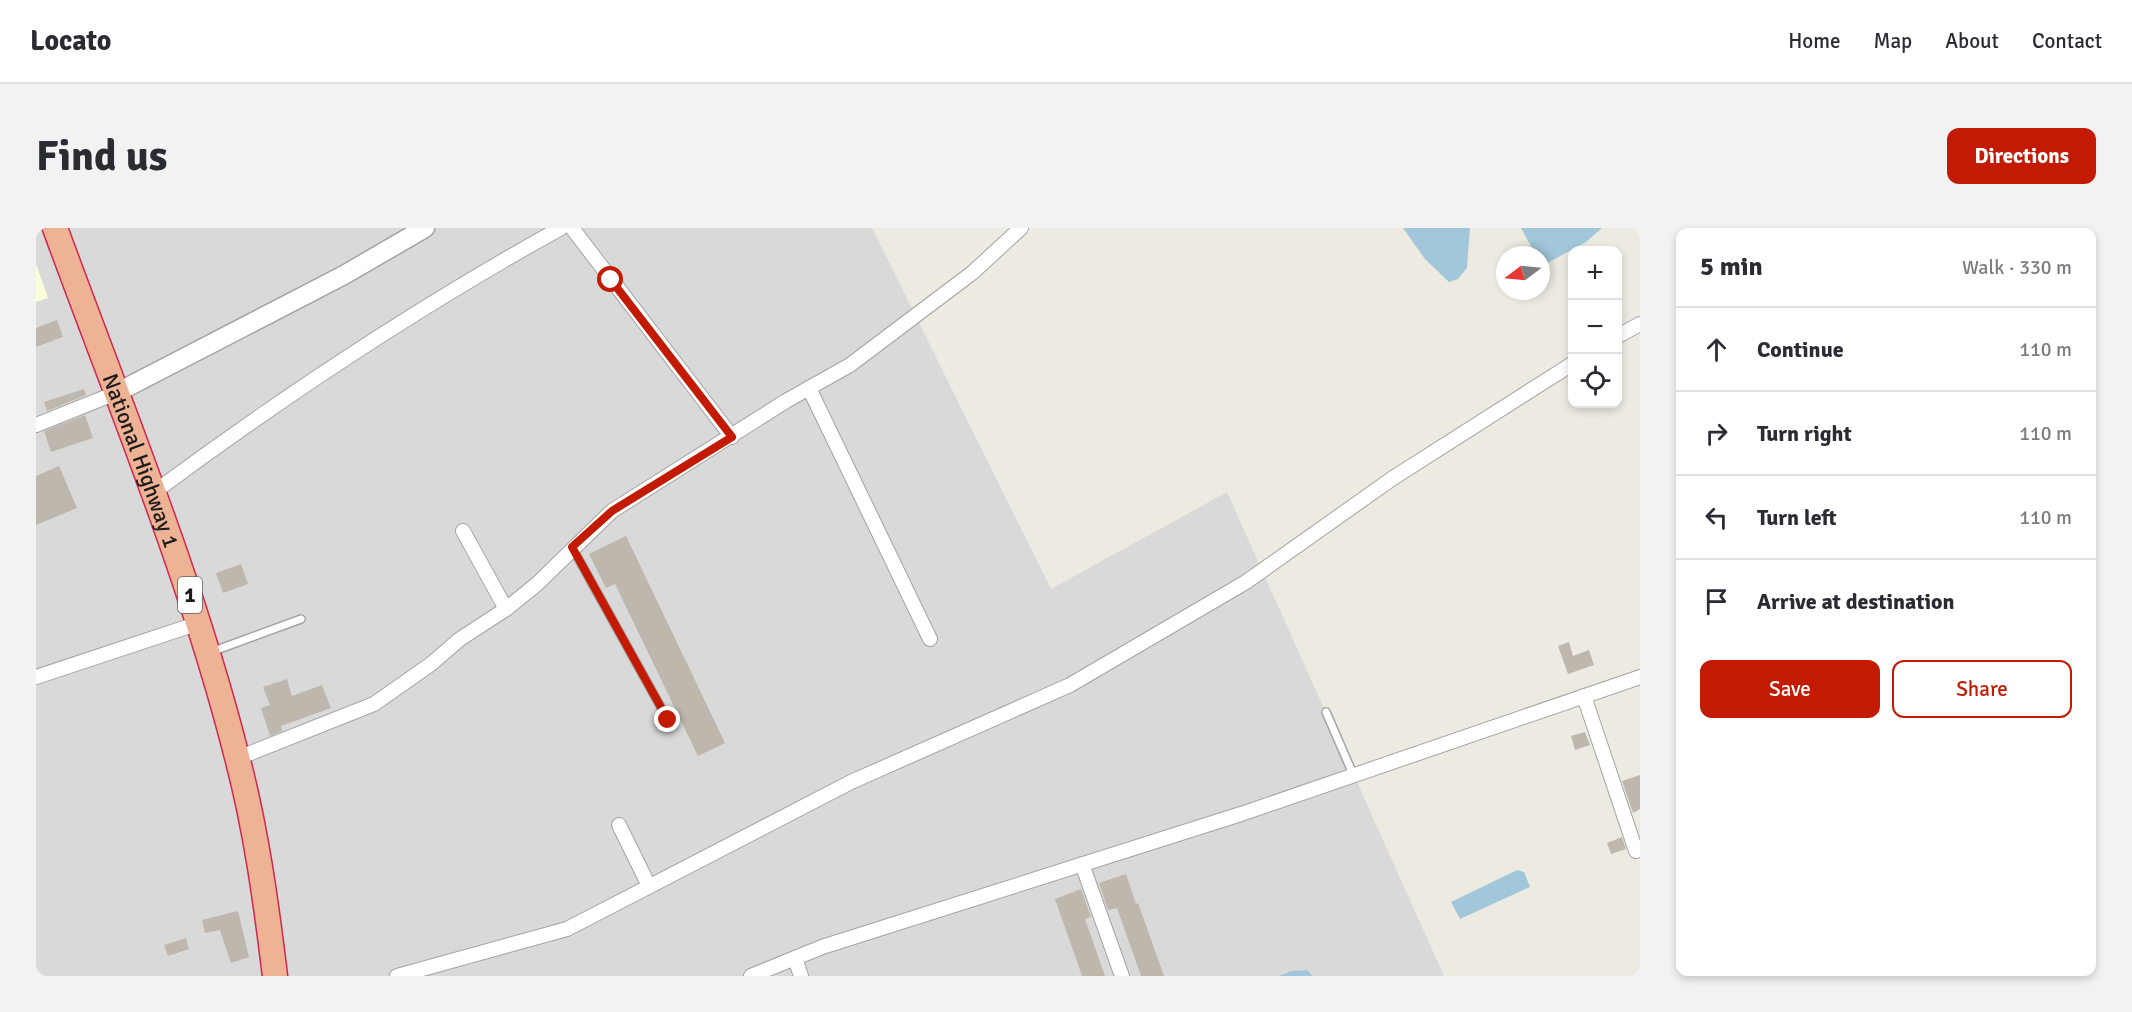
<!DOCTYPE html>
<meta charset="utf-8">
<style>
body{margin:0;font-family:Signika,sans-serif;background:#f2f2f3;color:#2b2b33}
.controls{position:absolute;right:18px;top:18px;display:grid;overflow:hidden;border-radius:12px;box-shadow:0 3px 9px #0003}
.controls button{width:54px;height:54px;display:grid;place-items:center;padding:0;border:0;border-bottom:2px solid #e1e1e2;background:#fff;color:#2b2b33;font:30px sans-serif}
.compass{position:absolute;left:1460px;top:18px;width:54px;height:54px;border-radius:50%;background:#fff;box-shadow:0 3px 9px #0003;rotate:254deg}
.stop{position:absolute;width:18px;height:18px;margin:-14px;border:4px solid #c31a04;border-radius:50%;background:#fff}
.stop.end{background:#c31a04;border-color:#fff;box-shadow:0 2px 6px #0008}
.list{margin:0;padding:0;list-style:none}
h2{display:flex;justify-content:space-between;align-items:center;height:78px;margin:0;padding:0 24px;font-size:26px}
h2 small{font-size:20px;font-weight:400;color:#7c7c81}
.list li{display:grid;grid-template-columns:39px 1fr auto;gap:18px;align-items:center;box-sizing:border-box;height:84px;padding:0 24px;border-top:2px solid #e1e1e2}
.list b{display:block;font-size:22px;white-space:nowrap}
.list em{font-size:20px;font-style:normal;color:#7c7c81}
.actions{display:flex;gap:12px;padding:18px 24px}
.actions a{flex:1;padding:14px 0;border:2px solid #c31a04;border-radius:12px;text-align:center;font-size:21px;color:#c31a04}
.actions .main{background:#c31a04;color:#fff}
.icon{flex:none;width:33px;height:33px;fill:none;stroke:currentColor;stroke-width:2;stroke-linecap:round;stroke-linejoin:round}
.map{position:relative;flex:none;width:1604px;height:748px;overflow:hidden;border-radius:12px}
header{display:flex;align-items:center;gap:36px;box-sizing:border-box;height:84px;padding:0 30px;background:#fff;border-bottom:2px solid #e1e1e2}
header strong{font-size:28px}
nav{display:flex;gap:33px;margin-inline-start:auto;font-size:21px}
.intro{display:flex;align-items:center;justify-content:space-between;box-sizing:border-box;height:144px;padding:0 36px}
h1{margin:0;font-size:42px}
.button{padding:15px 27px;border-radius:12px;background:#c31a04;color:#fff;font-size:21px;font-weight:700}
main{display:flex;gap:36px;padding:0 36px}
aside{flex:1;background:#fff;border-radius:12px;box-shadow:0 3px 9px #0003}
.map>svg:first-child{display:block}
.residential{fill:#dad9d9}
.education{fill:#fafed9}
.water{fill:#a2c7da}
.building{fill:#bdb7ae}
.lines{fill:none;stroke-linecap:round;stroke-linejoin:round}
.service-casing{stroke:#a3a3a3;stroke-width:10}
.minor-casing{stroke:#a3a3a3;stroke-width:16}
.tertiary-casing{stroke:#a3a3a3;stroke-width:21}
.trunk-casing{stroke:#d2274e;stroke-width:27}
.service{stroke:#fff;stroke-width:7}
.minor{stroke:#fff;stroke-width:14}
.tertiary{stroke:#fff;stroke-width:18}
.trunk{stroke:#eeb295;stroke-width:24}
.route{stroke:#c31a04;stroke-width:8}
.labels{text-anchor:middle;dominant-baseline:central;stroke-width:6;stroke-linejoin:round;paint-order:stroke}
.shield{fill:#fff;stroke:#606060;stroke-width:1.5}
.shield-label{font-size:21px;font-weight:bold;fill:#1c1c1c}
.street-label{font-size:22px;fill:#1c1c1c;stroke:#fff}
</style>
<header>
<strong>Locato</strong>
<nav><a>Home</a><a>Map</a><a>About</a><a>Contact</a></nav>
</header>
<div class="intro"><h1>Find us</h1><a class="button">Directions</a></div>
<main>
<div class="map">
<svg width="1604" height="748" viewBox="0 0 1604 748">
<rect width="100%" height="100%" fill="#edebe1"/>
<polygon class="residential" points="0,0 836,0 1015,361 1191,264 1408,748 0,748"/>
<polygon class="education" points="0,36 12,70 0,74"/>
<g class="water">
<polygon points="1367,0 1434,0 1431,40 1422,51 1413,54 1389,31"/>
<polygon points="1485,0 1566,0 1550,14 1506,38 1505,27 1500,27"/>
<polygon points="1481,642 1488,644 1494,659 1424,691 1415,674"/>
<polygon points="1271,742 1277,748 1242,748 1256,743"/>
</g>
<g class="building">
<polygon points="21,92 27,109 0,119 0,100"/>
<polygon points="48,161 50,167 11,183 8,174"/>
<polygon points="49,187 57,210 15,224 8,203"/>
<polygon points="23,238 41,280 0,297 0,248"/>
<polygon points="590,308 689,515 662,528 579,356 570,360 553,326"/>
<polygon points="205,336 212,356 187,365 180,345"/>
<polygon points="1533,414 1537,428 1553,422 1558,437 1532,446 1522,418"/>
<polygon points="251,451 256,468 286,457 295,480 245,498 246,503 234,508 225,480 234,477 227,459"/>
<polygon points="1549,504 1554,517 1539,522 1535,508"/>
<polygon points="1604,547 1604,581 1597,585 1586,553"/>
<polygon points="1586,609 1590,621 1575,626 1571,615"/>
<polygon points="1090,646 1100,676 1102,675 1128,748 1105,748 1081,680 1072,682 1063,655"/>
<polygon points="1045,661 1055,689 1049,691 1069,748 1046,748 1019,671"/>
<polygon points="202,683 213,729 195,735 184,702 169,705 166,692"/>
<polygon points="150,710 153,721 132,728 128,717"/>
</g>
<g class="lines">
<defs>
<g id="service">
<polyline points="537,321 632,492"/>
<polyline points="175,424 265,391"/>
<polyline points="1290,484 1317,546"/>
</g>
<g id="minor">
<polyline points="536,0 696,209"/>
<polyline points="1582,108 1604,96"/>
<polyline points="773,160 894,411"/>
<polyline points="0,197 80,165"/>
<path d="M117,265C248,168 382,79 525,0"/>
<polyline points="427,303 470,381"/>
<polyline points="0,449 163,395"/>
<polyline points="1548,468 1600,623"/>
<polyline points="202,530 338,476 395,436 424,411 470,381 501,356 576,283 750,173 814,137 936,45 985,0"/>
<polyline points="583,597 613,658"/>
<polyline points="1046,636 1086,748"/>
<polyline points="759,730 765,748"/>
<polyline points="361,748 531,701 815,554 1034,457 1210,354 1357,250 1536,136"/>
<polyline points="715,748 786,719 1205,586 1604,449"/>
</g>
<polyline id="tertiary" points="80,165 308,47 389,0"/>
<g id="trunk">
<path id="s1" d="M19,0C83,175 155,348 201,529C220,601 230,674 239,748"/>
</g>
</defs>
<use href="#service" class="service-casing"/>
<use href="#minor" class="minor-casing"/>
<use href="#tertiary" class="tertiary-casing"/>
<use href="#trunk" class="trunk-casing"/>
<use href="#service" class="service"/>
<use href="#minor" class="minor"/>
<use href="#tertiary" class="tertiary"/>
<use href="#trunk" class="trunk"/>
</g>
<g class="lines">
<polyline class="route" points="575,52 696,209 576,283 536,319 632,492"/>
</g>
<g class="labels">
<rect class="shield" x="142" y="349" width="24" height="36" rx="4.5"/>
<g class="shield-label">
<text x="154" y="367">1</text>
</g>
<g class="street-label">
<text stroke="none"><textPath href="#s1" startOffset="248">National Highway 1</textPath></text>
</g>
</g>
</svg>
<div class="controls">
<button>+</button>
<button>−</button>
<button><svg class="icon" aria-label="locate" viewBox="0 0 24 24"><circle cx="12" cy="12" r="6"/><path d="M12 2v4M12 18v4M2 12h4M18 12h4"/></svg></button>
</div>
<svg class="compass" viewBox="-18 -18 36 36"><path d="M0-13l5 13h-10z" fill="#e53935"/><path d="M0 13l5-13h-10z" fill="#7c7c81"/></svg>
<div class="stop" style="left:575px;top:52px"></div>
<div class="stop end" style="left:632px;top:492px"></div>
</div>
<aside>
<h2>5 min<small>Walk · 330 m</small></h2>
<ul class="list">
<li><svg class="icon" aria-label="ahead" viewBox="0 0 24 24"><path d="M12 20V5M6 11l6-6 6 6"/></svg><div><b>Continue</b></div><em>110 m</em></li>
<li><svg class="icon" aria-label="right" viewBox="0 0 24 24"><path d="M7 20v-9h11M14 6l5 5-5 5"/></svg><div><b>Turn right</b></div><em>110 m</em></li>
<li><svg class="icon" aria-label="left" viewBox="0 0 24 24"><path d="M17 20v-9H6M10 6l-5 5 5 5"/></svg><div><b>Turn left</b></div><em>110 m</em></li>
<li><svg class="icon" aria-label="arrive" viewBox="0 0 24 24"><path d="M6 21V4h12l-3 4 3 4H6"/></svg><div><b>Arrive at destination</b></div></li>
</ul>
<div class="actions"><a class="main">Save</a><a>Share</a></div>
</aside>
</main>
